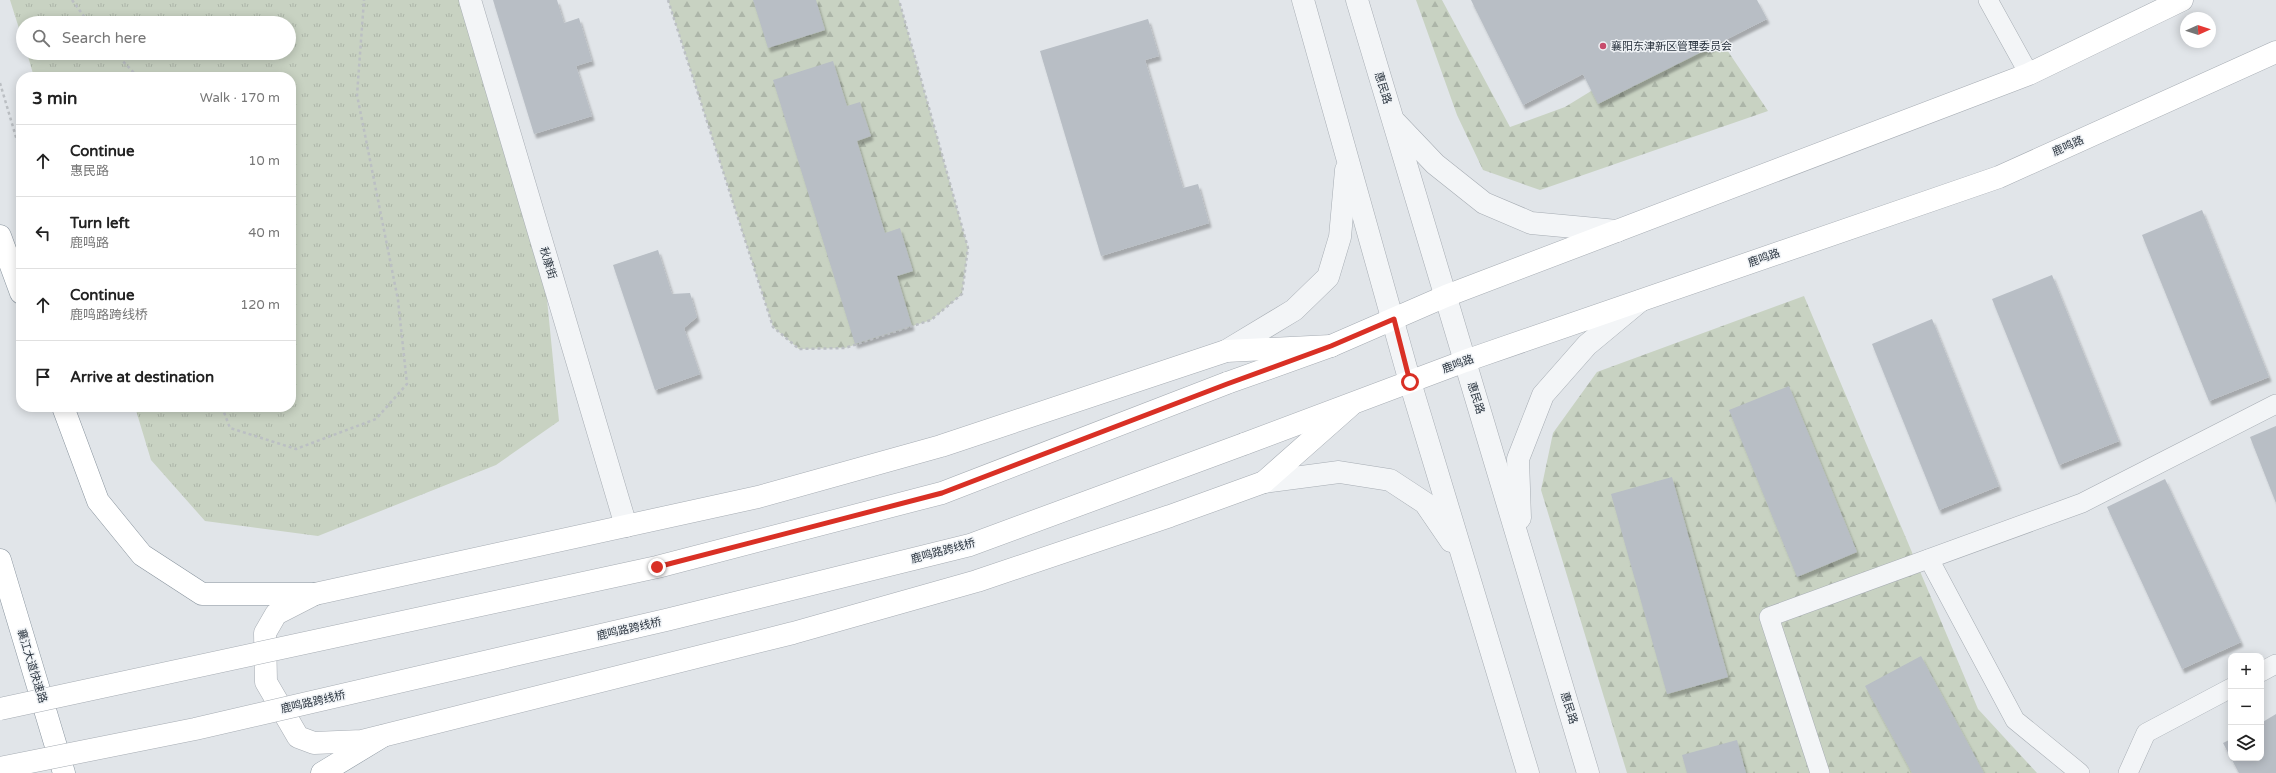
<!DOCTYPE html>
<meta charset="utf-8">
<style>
body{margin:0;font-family:"Varela Round","Noto Sans SC",sans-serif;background:#f2f2f2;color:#222}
.controls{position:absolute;right:12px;bottom:12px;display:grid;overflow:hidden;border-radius:8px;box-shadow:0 2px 10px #0003}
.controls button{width:36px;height:36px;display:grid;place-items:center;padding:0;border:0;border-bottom:1px solid #e0e0e0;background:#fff;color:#222;font:20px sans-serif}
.compass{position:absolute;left:2180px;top:12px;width:36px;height:36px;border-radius:50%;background:#fff;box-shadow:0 2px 10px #0003;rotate:87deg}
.stop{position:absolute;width:12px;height:12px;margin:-9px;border:3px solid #d93025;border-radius:50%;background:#fff}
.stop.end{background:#d93025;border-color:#fff;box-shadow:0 1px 4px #0008}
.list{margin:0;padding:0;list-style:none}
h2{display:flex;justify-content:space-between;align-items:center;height:52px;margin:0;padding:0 16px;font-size:17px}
h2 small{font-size:13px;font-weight:400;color:#767676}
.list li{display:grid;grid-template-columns:26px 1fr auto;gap:12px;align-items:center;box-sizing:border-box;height:72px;padding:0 16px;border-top:1px solid #e0e0e0}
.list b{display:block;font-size:15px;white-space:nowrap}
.list p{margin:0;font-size:13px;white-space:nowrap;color:#767676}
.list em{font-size:13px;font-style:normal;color:#767676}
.icon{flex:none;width:22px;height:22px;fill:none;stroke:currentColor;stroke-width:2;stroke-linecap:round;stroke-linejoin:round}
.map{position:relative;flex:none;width:2276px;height:773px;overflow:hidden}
.search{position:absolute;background:#fff;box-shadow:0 2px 10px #0003;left:16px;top:16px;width:280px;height:44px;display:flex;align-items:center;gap:10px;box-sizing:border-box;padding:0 14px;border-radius:22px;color:#767676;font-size:15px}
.panel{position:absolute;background:#fff;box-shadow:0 2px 10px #0003;left:16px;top:72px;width:280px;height:340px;border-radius:16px}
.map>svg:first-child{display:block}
.grass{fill:url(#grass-tufts)}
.forest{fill:url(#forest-firs)}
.building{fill:#b8bec5;filter:url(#shadow)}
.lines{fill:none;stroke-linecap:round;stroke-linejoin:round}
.service-casing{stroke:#a6acb3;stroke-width:20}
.tertiary-casing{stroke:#a6acb3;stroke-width:23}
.secondary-casing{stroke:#a6acb3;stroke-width:23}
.trunk-casing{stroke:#89949e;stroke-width:23}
.path{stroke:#bbbfc3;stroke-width:2.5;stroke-dasharray:3 3;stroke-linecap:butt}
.service{stroke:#f3f5f7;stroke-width:19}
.tertiary{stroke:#f3f5f7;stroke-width:22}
.secondary{stroke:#fff;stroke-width:22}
.trunk{stroke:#fff;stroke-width:22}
.secondary-bridge-casing{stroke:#a6acb3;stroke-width:23;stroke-linecap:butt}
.secondary-bridge{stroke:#fff;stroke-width:22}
.route{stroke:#d93025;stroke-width:5}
.poi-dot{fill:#c74c6d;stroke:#f0f3f6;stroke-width:1.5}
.labels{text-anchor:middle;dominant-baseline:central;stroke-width:3;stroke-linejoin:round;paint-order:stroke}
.poi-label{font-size:11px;fill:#2a343f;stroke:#f0f3f6;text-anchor:start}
.street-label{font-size:11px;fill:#2a343f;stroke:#f0f3f6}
</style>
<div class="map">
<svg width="2276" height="773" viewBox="0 0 2276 773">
<defs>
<pattern id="grass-tufts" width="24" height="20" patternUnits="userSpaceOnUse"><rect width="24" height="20" fill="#c8d2c2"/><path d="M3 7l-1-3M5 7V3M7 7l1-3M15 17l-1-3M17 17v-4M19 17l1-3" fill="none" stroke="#acb5a8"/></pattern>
<pattern id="forest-firs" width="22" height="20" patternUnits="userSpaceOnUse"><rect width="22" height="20" fill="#c8d2c2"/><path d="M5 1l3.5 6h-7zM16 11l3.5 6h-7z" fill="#acb5a8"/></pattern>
<filter id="shadow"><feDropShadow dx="2.5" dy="4.5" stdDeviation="1" flood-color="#0004"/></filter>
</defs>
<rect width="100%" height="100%" fill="#e1e5e9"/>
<polygon class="grass" points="10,0 459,0 546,289 559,421 496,465 318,536 205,521 151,460 135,407 291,407 291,77 34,77 27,53 289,53 289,23 23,23 23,41"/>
<g class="forest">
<polygon points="668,0 899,0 968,248 962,294 931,320 845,348 799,349 773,327"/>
<polygon points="1416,0 1442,0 1510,127 1565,107 1707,20 1768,111 1540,190 1483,170 1457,115"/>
<polygon points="1804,296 1978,709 2037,773 1627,773 1541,490 1553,433 1597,372"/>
</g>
<g class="building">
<polygon points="493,0 557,0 564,23 579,18 592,61 576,66 592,116 534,134"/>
<polygon points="753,0 816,0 825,30 768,48"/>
<polygon points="1471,0 1757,0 1767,19 1598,104 1583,74 1523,105"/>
<polygon points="1148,19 1159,56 1145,60 1183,188 1198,184 1209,223 1101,256 1040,51"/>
<polygon points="833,61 847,106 860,102 871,136 857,141 885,233 900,228 913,271 897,276 912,326 855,344 773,80"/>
<polygon points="2202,210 2269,377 2209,401 2142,235"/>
<polygon points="658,250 672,294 690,293 697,317 684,328 700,374 655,390 613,265"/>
<polygon points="2052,275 2119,441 2059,465 1992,299"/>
<polygon points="1932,319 1999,486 1939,510 1872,344"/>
<polygon points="1789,386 1857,552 1797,577 1729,410"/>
<polygon points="2276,426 2276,503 2250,437"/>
<polygon points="1672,477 1728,677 1667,694 1611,494"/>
<polygon points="2165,479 2241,642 2182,669 2107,507"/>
<polygon points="1921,656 1984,773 1912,773 1865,686"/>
<polygon points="2276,714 2276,773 2239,773 2223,743 2231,739 2231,758 2261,758 2261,723"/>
<polygon points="1737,740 1746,773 1687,773 1682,755"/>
</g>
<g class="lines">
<defs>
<g id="service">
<polyline points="1988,0 2029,74"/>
<polyline points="1929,559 2015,720 2080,773"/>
<polyline points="2261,672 2276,664"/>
<polyline points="1820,773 1769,617 2082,503 2276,404"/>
<polyline points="2128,773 2146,733 2231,688"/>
</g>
<g id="tertiary">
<polyline points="470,0 626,526"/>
<polyline points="1303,0 1410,382 1528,773"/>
<polyline points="1357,0 1588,773"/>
<polyline points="1396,123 1435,164 1484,203 1531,223 1617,231"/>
<polyline points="1226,351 1294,310 1328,277 1340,237 1346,170"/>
<polyline points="1264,482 1339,472 1390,480 1425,503 1451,541"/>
<polyline points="1520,518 1518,459 1543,395 1587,345 1640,301"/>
</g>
<g id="secondary">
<polyline points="1331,346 1226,351 941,446 758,497 315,594 276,614 265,633 266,682 298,737 314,743 362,741 793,633 977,581 1170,516 1264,482 1350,406"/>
<polyline points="1227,383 1331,346 1446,296 2029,74 2182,0"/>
<polyline points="1244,444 1465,361 1999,177 2276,52"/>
</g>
<g id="trunk">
<polyline points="0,236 21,293"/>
<polyline points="63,407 98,501 142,555 202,594 315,594"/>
<polyline points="0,560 64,773"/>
<polyline points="322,773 383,736"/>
</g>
</defs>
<use href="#service" class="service-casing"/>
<use href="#tertiary" class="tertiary-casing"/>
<use href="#secondary" class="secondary-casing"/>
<use href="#trunk" class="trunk-casing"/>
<g class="path">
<polyline points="72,0 89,23"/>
<polyline points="668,0 773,327 799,349 845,348 931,320 962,294 968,248 899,0"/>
<polyline points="115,53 138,77"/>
<polyline points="0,83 21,154"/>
<polyline points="222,407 230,428 296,449 376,419 407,384 398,300 357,95 364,0"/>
</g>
<use href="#service" class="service"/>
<use href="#tertiary" class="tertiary"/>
<use href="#secondary" class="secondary"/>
<use href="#trunk" class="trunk"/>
<defs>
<g id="secondary-bridge">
<polyline points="0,709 657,567 942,493 1227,383"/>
<polyline points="0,768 195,729 666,620 970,545 1244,444"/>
</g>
</defs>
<use href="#secondary-bridge" class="secondary-bridge-casing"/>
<use href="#secondary-bridge" class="secondary-bridge"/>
</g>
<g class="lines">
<polyline class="route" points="657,567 942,493 1227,384 1331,346 1394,319 1410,382"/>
</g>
<circle class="poi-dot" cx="1603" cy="46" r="4"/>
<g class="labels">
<g class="poi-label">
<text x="1611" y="46">襄阳东津新区管理委员会</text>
</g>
<g class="street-label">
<text transform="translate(1383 88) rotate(73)">惠民路</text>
<text transform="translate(2068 146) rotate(-24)">鹿鸣路</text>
<text transform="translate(1764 258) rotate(-19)">鹿鸣路</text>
<text transform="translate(548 263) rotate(73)">秋康街</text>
<text transform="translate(1458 364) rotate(-20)">鹿鸣路</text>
<text transform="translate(1476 398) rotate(73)">惠民路</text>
<text transform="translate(943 551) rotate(-15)">鹿鸣路跨线桥</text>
<text transform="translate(629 629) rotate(-13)">鹿鸣路跨线桥</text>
<text transform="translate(32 666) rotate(73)">襄江大道快速路</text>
<text transform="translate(313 702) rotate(-13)">鹿鸣路跨线桥</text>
<text transform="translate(1569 708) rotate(73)">惠民路</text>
</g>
</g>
</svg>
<div class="controls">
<button>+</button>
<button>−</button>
<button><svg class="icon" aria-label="layers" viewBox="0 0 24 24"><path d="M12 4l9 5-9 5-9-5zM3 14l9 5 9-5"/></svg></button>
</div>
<svg class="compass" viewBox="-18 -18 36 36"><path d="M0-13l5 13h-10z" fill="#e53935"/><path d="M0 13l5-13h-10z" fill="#767676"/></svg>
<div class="stop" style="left:1410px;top:382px"></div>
<div class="stop end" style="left:657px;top:567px"></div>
<div class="search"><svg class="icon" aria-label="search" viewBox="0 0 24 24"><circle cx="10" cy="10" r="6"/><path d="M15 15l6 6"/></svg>Search here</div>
<section class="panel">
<h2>3 min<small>Walk · 170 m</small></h2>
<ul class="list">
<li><svg class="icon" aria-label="ahead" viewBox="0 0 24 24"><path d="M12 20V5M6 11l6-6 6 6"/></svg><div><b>Continue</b><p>惠民路</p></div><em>10 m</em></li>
<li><svg class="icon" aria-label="left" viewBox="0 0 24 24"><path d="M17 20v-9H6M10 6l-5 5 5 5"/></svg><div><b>Turn left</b><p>鹿鸣路</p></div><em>40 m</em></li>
<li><svg class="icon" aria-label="ahead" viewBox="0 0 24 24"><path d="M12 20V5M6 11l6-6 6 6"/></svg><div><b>Continue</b><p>鹿鸣路跨线桥</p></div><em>120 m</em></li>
<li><svg class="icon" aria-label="arrive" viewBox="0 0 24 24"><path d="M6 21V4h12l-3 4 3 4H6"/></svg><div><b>Arrive at destination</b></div></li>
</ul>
</section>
</div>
